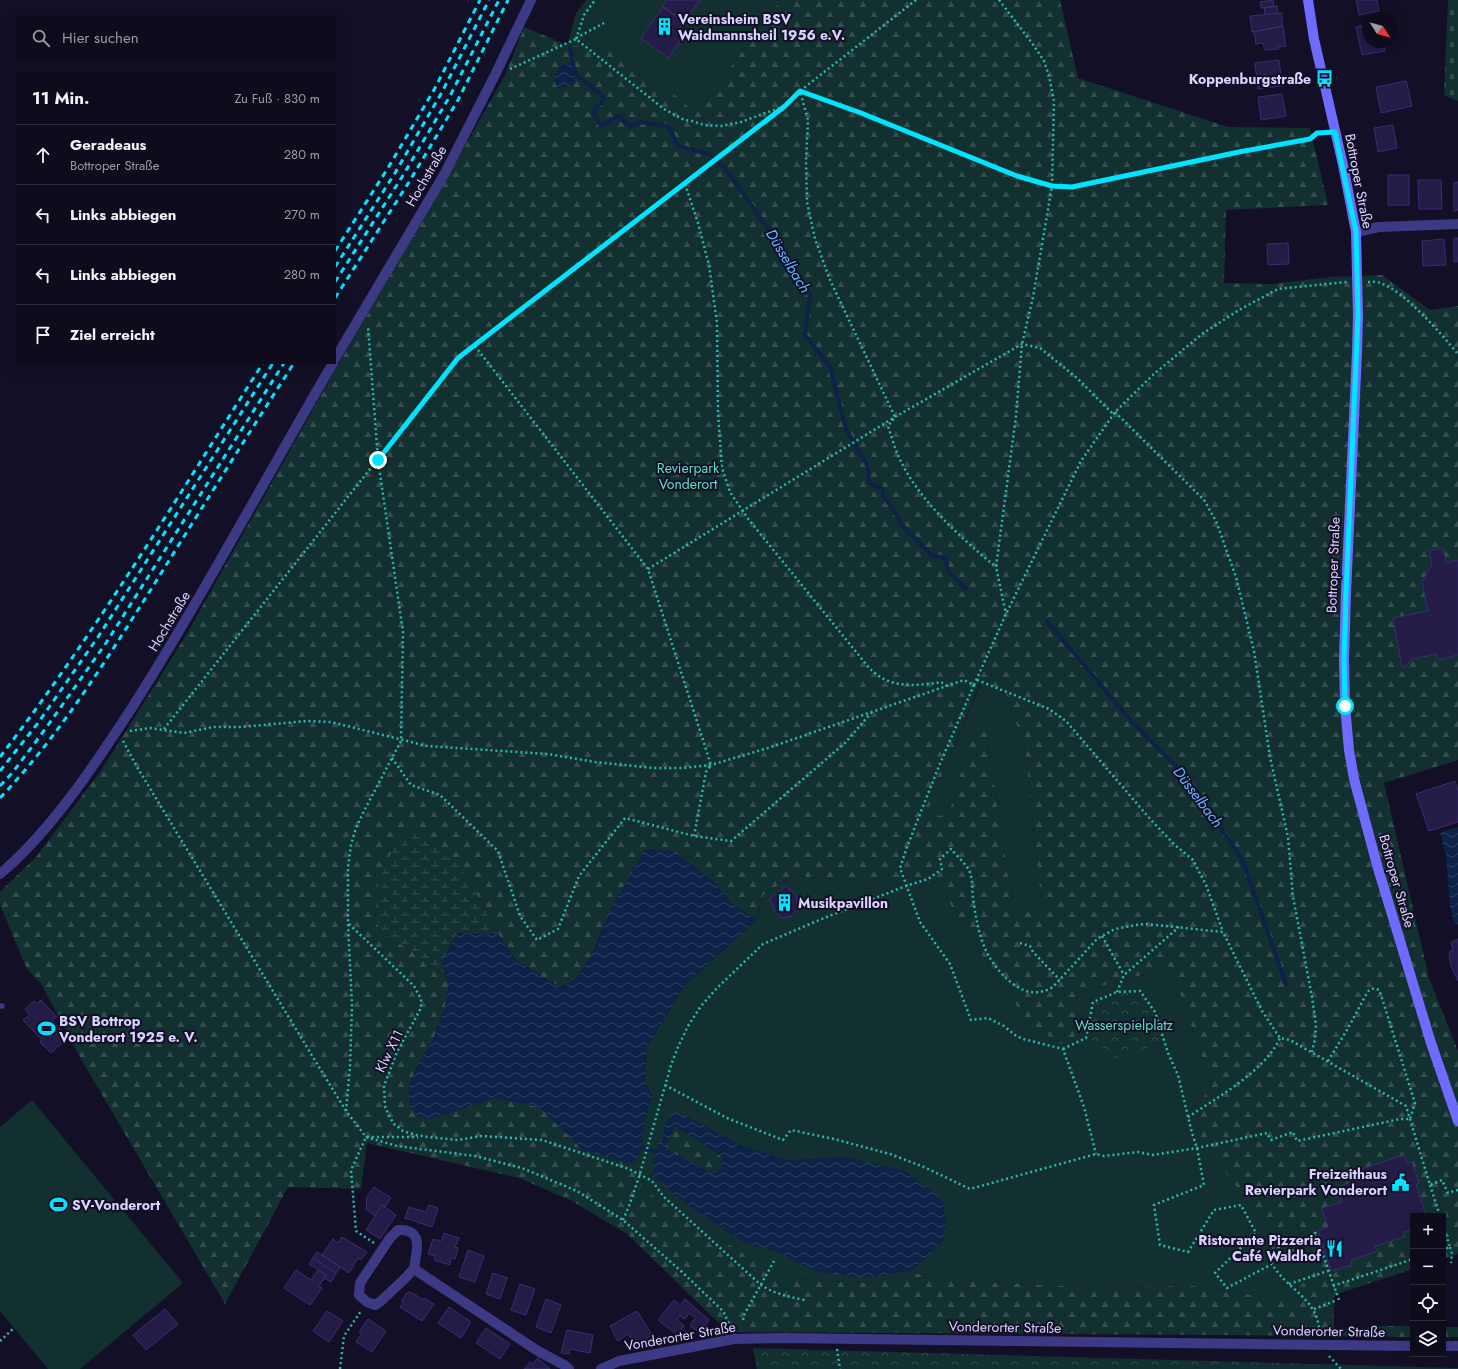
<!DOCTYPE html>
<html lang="de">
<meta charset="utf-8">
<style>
body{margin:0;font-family:Jost,sans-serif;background:#1c1929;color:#f1f3f6}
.controls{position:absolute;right:12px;bottom:12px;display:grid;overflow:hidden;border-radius:0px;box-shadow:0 4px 16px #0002}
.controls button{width:36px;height:36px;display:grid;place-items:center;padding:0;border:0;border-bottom:1px solid #2e2b3b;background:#0e0b1c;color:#f1f3f6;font:20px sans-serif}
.compass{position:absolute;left:1362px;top:12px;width:36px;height:36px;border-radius:50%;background:#0e0b1c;box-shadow:0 4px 16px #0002;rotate:126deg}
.stop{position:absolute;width:12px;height:12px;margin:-9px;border:3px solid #00e5ff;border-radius:50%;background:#fff}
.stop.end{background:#00e5ff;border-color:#fff;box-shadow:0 1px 4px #0008}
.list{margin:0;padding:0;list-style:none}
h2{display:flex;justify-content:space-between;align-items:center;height:52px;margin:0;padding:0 16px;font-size:17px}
h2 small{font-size:13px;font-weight:400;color:#9b9ba3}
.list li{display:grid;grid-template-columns:26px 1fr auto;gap:12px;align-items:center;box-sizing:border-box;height:60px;padding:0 16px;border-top:1px solid #2e2b3b}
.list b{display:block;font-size:15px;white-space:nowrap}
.list p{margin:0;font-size:13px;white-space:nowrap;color:#9b9ba3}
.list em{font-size:13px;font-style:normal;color:#9b9ba3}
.icon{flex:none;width:22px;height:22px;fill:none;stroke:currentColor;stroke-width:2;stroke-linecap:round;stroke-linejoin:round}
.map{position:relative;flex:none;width:1458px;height:1369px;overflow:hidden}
.search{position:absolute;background:#0e0b1c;box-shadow:0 4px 16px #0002;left:16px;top:16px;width:320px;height:44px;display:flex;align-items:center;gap:10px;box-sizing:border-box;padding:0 14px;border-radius:0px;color:#9b9ba3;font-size:15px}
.panel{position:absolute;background:#0e0b1c;box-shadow:0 4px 16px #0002;left:16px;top:72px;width:320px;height:292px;border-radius:0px}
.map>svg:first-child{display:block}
.grass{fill:#12302f}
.forest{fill:url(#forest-firs);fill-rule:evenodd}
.wetland{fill:url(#wetland-marsh)}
.cemetery{fill:url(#cemetery-stones)}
.park{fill:url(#park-crowns)}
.water{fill:url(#water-waves);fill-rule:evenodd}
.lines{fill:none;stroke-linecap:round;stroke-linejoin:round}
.stream{stroke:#0c2248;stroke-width:4}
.building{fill:#241b47;stroke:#3b2d73}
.path{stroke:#2fb8b0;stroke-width:2.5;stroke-dasharray:2 3;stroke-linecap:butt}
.lane{stroke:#3d3a85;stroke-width:5.5}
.street{stroke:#3d3a85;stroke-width:10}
.secondary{stroke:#6f6bff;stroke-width:10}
.rail{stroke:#00e5ff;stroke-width:3;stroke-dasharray:6 5;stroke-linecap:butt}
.route{stroke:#00e5ff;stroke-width:5}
.labels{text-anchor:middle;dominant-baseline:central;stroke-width:4;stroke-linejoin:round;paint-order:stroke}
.poi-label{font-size:14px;font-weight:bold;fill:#d9d4ff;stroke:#130f26;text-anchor:start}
.street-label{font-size:14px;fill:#d9d4ff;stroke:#130f26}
.park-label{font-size:14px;fill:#5fe0c0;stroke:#130f26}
.water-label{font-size:15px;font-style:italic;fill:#62b6ff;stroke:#130f26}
</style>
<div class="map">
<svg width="1458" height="1369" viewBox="0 0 1458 1369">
<defs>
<pattern id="forest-firs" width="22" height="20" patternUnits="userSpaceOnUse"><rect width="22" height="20" fill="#12302f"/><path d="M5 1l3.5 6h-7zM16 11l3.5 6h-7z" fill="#344d4e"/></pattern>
<pattern id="wetland-marsh" width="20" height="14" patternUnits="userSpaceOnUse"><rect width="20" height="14" fill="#12302f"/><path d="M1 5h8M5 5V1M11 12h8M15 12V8" fill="none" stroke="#344d4e"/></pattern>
<pattern id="cemetery-stones" width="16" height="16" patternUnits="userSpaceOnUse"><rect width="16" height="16" fill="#12302f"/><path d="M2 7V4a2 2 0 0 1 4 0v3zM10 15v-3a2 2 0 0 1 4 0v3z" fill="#344d4e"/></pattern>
<pattern id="park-crowns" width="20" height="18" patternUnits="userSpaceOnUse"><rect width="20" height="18" fill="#12302f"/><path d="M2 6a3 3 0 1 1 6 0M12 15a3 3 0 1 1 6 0" fill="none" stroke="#344d4e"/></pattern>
<pattern id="water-waves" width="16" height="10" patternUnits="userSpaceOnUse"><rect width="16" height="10" fill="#0c2248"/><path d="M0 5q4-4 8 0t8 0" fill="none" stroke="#2f4163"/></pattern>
</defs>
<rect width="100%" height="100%" fill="#130f26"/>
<g class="grass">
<polygon points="586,0 781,0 693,117 567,45 576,13"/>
<polygon points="981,683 1006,693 1025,749 1042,908 1014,915 985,722 973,729 948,817 926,813"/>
<polygon points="792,876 886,882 938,883 967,933 1028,1023 1079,1037 1076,993 1171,967 1212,1085 1195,1108 1296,1219 1311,1275 1299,1287 1297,1302 1193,1286 1087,1287 983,1282 918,1274 862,1283 781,1278 640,1188 640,1153 643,1142 642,1136 643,1128 652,1095 645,1081 647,1047 684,986 756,920 763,895"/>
<polygon points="32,1100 183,1283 80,1369 48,1369 0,1311 0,1127"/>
</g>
<g class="forest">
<path d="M781,0H1060L1078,78L1228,127L1310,128L1328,205L1226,210L1224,283L1272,284L1330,277L1382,275L1430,310L1458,306V560L1446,563L1443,548L1429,551L1432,565L1422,581L1428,611L1393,619L1402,667L1412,659L1436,654L1438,660L1458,655V760L1384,783L1429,978L1458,1051V1254L1443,1259V1216H1426L1416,1184L1418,1183L1412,1162L1407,1164L1404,1155L1359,1170L1361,1179L1342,1202L1323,1208L1328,1227L1318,1230L1332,1271L1352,1265L1351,1260L1377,1251L1375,1246L1404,1237L1403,1232L1413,1229V1269L1334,1295V1330L1365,1331V1329L1376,1326H1413V1337L1226,1335L728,1332L627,1234L572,1201L519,1178L367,1143L361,1189L288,1187L225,1304L81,1059L40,982L27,969L0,905V892L36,857L102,769L185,637L335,370L456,162L506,73L524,27L567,45L608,50L685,102L693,117ZM980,683L1006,693L1025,749L1042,908L1014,915L985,722L973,729L948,817L927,813ZM792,876L886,882L938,883L967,933L1028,1023L1061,1044L1079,1037L1076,993L1171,967L1212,1085L1195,1108L1202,1142L1272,1232L1296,1219L1311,1275L1299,1287L1297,1302L1193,1286L1087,1287L983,1282L918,1274L862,1283L781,1278L641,1188L640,1153L635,1157L553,1120L540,1107L495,1098L430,1119L416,1068L432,1043L445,1006L449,985L446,977L410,950L378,930L479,898L498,934L516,960L544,978L559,986C563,985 568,984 571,982C586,975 604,926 611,909L711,879L729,901L756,920L763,895Z"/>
<polygon points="675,1125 722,1157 722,1167 714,1174 665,1149"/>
<rect x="1443" y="1327" width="15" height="10"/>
</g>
<polygon class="wetland" points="410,830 457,863 479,898 498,934 457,933 442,962 446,977 410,950 378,930 378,882 394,847"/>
<polygon class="cemetery" points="1448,0 1458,0 1458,101 1444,95"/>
<g class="park">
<polygon points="1139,992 1153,1010 1161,1041 1121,1061 1087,1039 1095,1004 1117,993"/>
<polygon points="753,1348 1458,1368 1458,1369 757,1369"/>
</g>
<g class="water">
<polygon points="573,62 575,82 565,88 558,88 554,81 559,66"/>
<polygon points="1458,827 1458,924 1455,925 1450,907 1446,855 1440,832"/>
<polygon points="645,849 673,851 711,879 729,901 756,920 684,986 647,1047 645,1081 652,1095 643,1128 642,1136 643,1142 641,1147 640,1153 632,1164 582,1150 540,1107 495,1098 430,1119 419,1117 409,1105 409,1087 416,1068 432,1043 445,1006 449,985 442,962 457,933 498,934 516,960 544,978 559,986 572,982 581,973 598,943 611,909"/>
<path d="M673,1112L688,1117L743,1146L789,1160L846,1157L905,1171L942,1199L946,1216L944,1240L932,1253L911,1271L861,1278L814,1271L780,1253L743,1242L689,1206L653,1176L654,1163L658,1144L662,1141L665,1124ZM675,1126L722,1157V1167L714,1174L665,1149Z"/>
</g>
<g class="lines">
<g class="stream">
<polyline points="570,48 575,74 605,98 593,112 601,126 619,116 630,127 640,122 668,126 678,146 712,155 728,172 781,247 810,296 805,335 830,367 846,429 868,467 869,483 883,489 883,497 891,506 903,526 931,555 945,558 948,571 966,589"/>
<polyline points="1047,621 1132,722 1188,779 1243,861 1286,984"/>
<polyline points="641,1147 656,1152"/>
</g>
</g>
<g class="building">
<polygon points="667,0 700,0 684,22 663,6"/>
<polygon points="1273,0 1274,6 1261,8 1260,2"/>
<polygon points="1356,0 1377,0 1379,11 1359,15"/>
<polygon points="1277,6 1278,14 1265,15 1264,8"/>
<polygon points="663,7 684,22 677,32 683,37 668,58 641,38"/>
<polygon points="1282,13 1282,26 1252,32 1250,16"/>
<polygon points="1368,25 1368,42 1383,42 1385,51 1362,55 1356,27"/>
<polygon points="1283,26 1286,46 1278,47 1279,49 1265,50 1263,43 1256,44 1254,32"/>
<polygon points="1279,60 1282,86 1258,89 1255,63"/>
<polygon points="1406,81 1412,106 1381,113 1376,87"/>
<polygon points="1282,94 1286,116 1261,120 1258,97"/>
<polygon points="1393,125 1397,148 1378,152 1374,128"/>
<rect x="1388" y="175" width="21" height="30"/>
<polygon points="1418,180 1441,180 1442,209 1419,209"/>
<polygon points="1458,182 1458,210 1454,211 1454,183"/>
<rect x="1454" y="238" width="4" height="24"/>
<polygon points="1444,239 1446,265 1423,266 1422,241"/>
<polygon points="1288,243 1289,264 1268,265 1267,244"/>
<polygon points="1443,548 1446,563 1458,560 1458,655 1438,660 1436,654 1412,659 1407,666 1402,667 1393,618 1428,611 1422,581 1432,565 1429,551"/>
<polygon points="1455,781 1458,791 1458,822 1429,831 1416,794"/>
<polygon points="786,886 796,895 799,908 792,916 782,918 776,913 770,899"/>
<polygon points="1458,939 1458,981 1451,966 1449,956 1450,951 1453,951 1451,942"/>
<polygon points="41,1000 57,1017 52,1020 68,1038 51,1053 40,1042 42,1040 23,1020 30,1015 25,1009 34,1001 37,1004"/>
<polygon points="1404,1155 1407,1164 1412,1162 1419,1183 1416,1184 1426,1216 1413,1216 1413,1229 1403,1232 1404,1237 1375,1246 1377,1251 1351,1260 1352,1265 1331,1271 1318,1230 1328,1227 1322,1208 1342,1202 1337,1187 1361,1179 1358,1170"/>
<polygon points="374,1187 391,1198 385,1207 382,1205 375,1216 366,1209 367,1197"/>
<polygon points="382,1205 396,1215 380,1239 366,1230"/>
<polygon points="429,1205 438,1208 432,1227 405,1218 409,1207 426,1212"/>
<polygon points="444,1233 459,1238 455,1247 458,1248 455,1259 451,1258 450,1265 434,1260 435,1256 428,1254 433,1239 441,1241"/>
<polygon points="342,1237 367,1252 361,1260 358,1258 349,1273 322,1255 333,1239 338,1243"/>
<polygon points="468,1250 484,1256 475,1282 459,1277"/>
<polygon points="317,1252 340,1267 336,1273 313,1258"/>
<polygon points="313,1258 336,1273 331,1282 324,1278 326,1275 309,1264"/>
<polygon points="296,1270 311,1280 318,1270 326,1275 319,1286 322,1288 310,1305 284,1288"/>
<polygon points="493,1273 507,1278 500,1299 486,1294"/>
<polygon points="520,1284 535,1289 526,1315 511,1310"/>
<polygon points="410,1292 424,1300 425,1298 434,1304 422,1321 400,1307 404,1302 401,1301 407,1293"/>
<polygon points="546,1299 561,1305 551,1333 536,1327"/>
<polygon points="685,1299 709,1320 705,1326 703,1325 698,1331 690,1326 695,1318 689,1313 685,1319 680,1316 677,1320 684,1326 677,1335 658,1320 674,1300 680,1305"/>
<polygon points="449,1307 471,1322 461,1338 438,1323"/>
<polygon points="165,1309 178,1324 146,1350 133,1335"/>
<polygon points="327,1311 343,1321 329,1342 313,1331"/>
<polygon points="637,1311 652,1335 635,1345 628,1334 618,1341 610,1326"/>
<polygon points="368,1319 386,1331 372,1352 356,1342 362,1333 359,1332"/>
<polygon points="486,1328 510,1344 500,1359 476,1343"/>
<polygon points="567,1330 593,1335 590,1353 570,1349 569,1354 561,1353"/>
<polygon points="538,1358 550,1369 524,1369 530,1362 532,1364"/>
</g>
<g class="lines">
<g class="path">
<path d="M916,0L800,91L808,120L806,161L807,202L815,239L830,280L895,417L888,426C891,435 894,446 898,455C916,498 961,538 996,567"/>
<polyline points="999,0 1032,43 1044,61 1049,76 1054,101 1052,186 1033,297 1022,344 1016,416 996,567 1006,614"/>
<polyline points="576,38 604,23"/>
<polyline points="576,39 584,15 595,0"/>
<polyline points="510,69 576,39 664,109 684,120 692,121 704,125 721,126 741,122 760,115 785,106 800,91 861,113 1017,176 1052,186 1072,187 1239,152 1309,139 1317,133 1325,133"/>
<path d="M685,184L698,223L709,265L717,323L718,413L722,468L730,492L749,520L870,669C874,672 878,676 882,678C899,688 923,685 941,682L947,686"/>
<path d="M1368,282C1372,282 1377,281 1380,283C1405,291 1441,334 1458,354"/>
<polyline points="475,346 648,569 711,765 706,772 694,836"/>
<polyline points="1115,412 1204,500 1216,521 1236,577 1254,651 1270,757 1288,837 1293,897 1312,997 1316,1025 1315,1039 1312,1052"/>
<polyline points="648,569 895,417 1022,344 1040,348 1077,378 1113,414"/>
<polyline points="977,680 1049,709 1066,721 1151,820 1175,845 1193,860 1206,885 1223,932"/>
<polyline points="974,685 939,766 907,847 900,868 920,922 950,964 971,1020 988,1018 1004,1026 1015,1035 1023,1039 1063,1049 1084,1107 1096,1154"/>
<polyline points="164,729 458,358 782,108"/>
<polyline points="130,731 150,728 184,733 213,727 241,727 307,721 331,722 427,746 548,754 595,762 653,768 682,768 711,765 768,748 964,680 974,685 1006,614 1081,461 1115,412 1154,374 1202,334 1239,310 1278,289 1347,282"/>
<polyline points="123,741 137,767 319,1067 346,1111 366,1137 397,1146 475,1156 522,1168 577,1191 623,1220 681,1271 723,1311 731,1328"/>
<polyline points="392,758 411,785 440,795 498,851 520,916 537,940 558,929 579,876 625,818 694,836 731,841 845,743 871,713"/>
<path d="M349,924L414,986L421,999V1008L397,1052L384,1086L385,1106L388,1114L394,1124L403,1131L416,1135L428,1137L457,1140L482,1136L542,1140L629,1169L652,1181L664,1197L761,1285C775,1294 789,1297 805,1300"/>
<polyline points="1102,936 1124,975"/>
<polyline points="1020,943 1030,946 1033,952 1060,980"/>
<polyline points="1117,992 1124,975 1179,927"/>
<path d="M1063,1049L1086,1038L1093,1002L1117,992L1140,991L1155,1012L1168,1053L1178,1075L1192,1133L1197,1148L1204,1185L1154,1205L1160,1245L1188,1252L1214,1210L1241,1205L1256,1233L1215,1273L1227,1288L1272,1264C1287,1290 1321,1300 1319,1335"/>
<path d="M1328,1061L1347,1030L1367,993C1370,988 1373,988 1379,990L1381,995L1415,1103L1410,1119"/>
<polyline points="665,1085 727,1118 783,1140 791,1130 834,1139 890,1154 924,1167 970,1189 1096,1154 1104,1156 1138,1152 1153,1155 1197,1148 1267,1133 1271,1140 1293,1132 1297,1141 1400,1119 1410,1119"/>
<polyline points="346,1111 350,1067 352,1005 348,924 348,867 351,845 356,828 365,809 401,741 403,632 378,460 368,326"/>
<path d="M1188,1117C1218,1097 1265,1071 1280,1038"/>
<polyline points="1430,1185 1440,1216"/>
<path d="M623,1220L629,1206L639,1177L671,1065L678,1047L688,1026L701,1006L717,988L763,944L824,918L906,886L928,879L942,869L940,859L951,849C956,855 969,867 970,873C973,881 972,890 973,898C978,933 983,960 1013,984C1027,994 1039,995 1053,987L1097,939L1102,936L1115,929L1136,925L1146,924L1223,932L1262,1011L1280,1038L1290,1040L1406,1106L1430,1185L1442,1180L1448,1193L1458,1190"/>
<polyline points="1443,1225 1450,1247 1443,1250"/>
<polyline points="1315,1232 1339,1300"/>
<polyline points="374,1243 356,1231 351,1170 366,1137 418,1137"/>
<polyline points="1450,1247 1452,1254 1451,1263"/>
<polyline points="1272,1264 1267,1251 1290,1243 1293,1253"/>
<polyline points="1289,1284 1328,1271"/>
<polyline points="1333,1286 1413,1259"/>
<polyline points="1314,1309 1335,1301"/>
<polyline points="743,1320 744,1315 774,1261"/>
<polyline points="0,1341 14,1328"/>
<polyline points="837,1349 840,1369"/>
<polyline points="1329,1356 1341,1369"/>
<polyline points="340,1369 344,1336 361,1311"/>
</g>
<polyline class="lane" points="0,1006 2,1006"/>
<g class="street">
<polyline points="1356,232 1379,227 1458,224"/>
<polyline points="335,359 445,173 495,75 531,0"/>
<path d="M0,874C52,830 96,763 133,706C204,594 266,477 333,363"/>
<path d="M398,1230C417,1229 419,1240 416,1256C415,1260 415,1265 414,1268C411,1274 387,1295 381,1301L375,1305L367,1302L359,1295L360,1283L390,1238Z"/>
<polyline points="414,1269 538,1351 564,1365 569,1369"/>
<polyline points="1443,1346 1458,1346"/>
<polyline points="601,1369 619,1361 734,1339 780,1338 1413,1346"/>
</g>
<polyline class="secondary" points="1308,0 1314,39 1343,165 1356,232 1358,316 1357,352 1346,593 1344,659 1345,706 1349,750 1354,779 1377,865 1431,1043 1458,1121"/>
<g class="rail">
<polyline points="335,251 388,168 435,88 480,0"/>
<polyline points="335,267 395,173 442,92 489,0"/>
<polyline points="335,282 402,177 450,96 499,0"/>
<polyline points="335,298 409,182 458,100 508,0"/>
<path d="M0,757C96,632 178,496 263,363"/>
<polyline points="0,771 38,723 98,637 273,363"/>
<polyline points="0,786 13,772 46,728 106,643 284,363"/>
<path d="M0,798C61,734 108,657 155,583C201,509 247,436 294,363"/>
</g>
</g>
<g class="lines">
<polyline class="route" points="378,460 458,358 785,106 800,91 861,113 1017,176 1052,186 1072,187 1239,152 1310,139 1317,133 1335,132 1356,232 1358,316 1346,593 1344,659 1345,706"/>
</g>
<defs>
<symbol id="building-bare" viewBox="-9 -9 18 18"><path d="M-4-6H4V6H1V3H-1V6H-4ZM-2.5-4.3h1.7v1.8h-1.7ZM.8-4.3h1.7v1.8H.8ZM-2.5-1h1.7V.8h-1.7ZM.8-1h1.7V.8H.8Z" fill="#00e5ff" stroke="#130f26" stroke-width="2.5" paint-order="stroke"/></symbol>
<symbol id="bus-bare" viewBox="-9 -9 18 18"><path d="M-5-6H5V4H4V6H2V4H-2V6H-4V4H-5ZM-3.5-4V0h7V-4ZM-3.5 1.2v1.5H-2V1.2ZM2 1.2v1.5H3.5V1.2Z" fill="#00e5ff" stroke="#130f26" stroke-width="2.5" paint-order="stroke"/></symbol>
<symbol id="stadium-bare" viewBox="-9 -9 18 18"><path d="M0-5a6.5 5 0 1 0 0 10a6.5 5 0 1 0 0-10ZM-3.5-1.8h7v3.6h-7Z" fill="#00e5ff" stroke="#130f26" stroke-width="2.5" paint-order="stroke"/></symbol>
<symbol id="civic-bare" viewBox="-9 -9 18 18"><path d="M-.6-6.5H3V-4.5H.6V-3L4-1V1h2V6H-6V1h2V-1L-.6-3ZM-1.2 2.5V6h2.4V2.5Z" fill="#00e5ff" stroke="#130f26" stroke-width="2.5" paint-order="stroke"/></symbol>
<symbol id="restaurant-bare" viewBox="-9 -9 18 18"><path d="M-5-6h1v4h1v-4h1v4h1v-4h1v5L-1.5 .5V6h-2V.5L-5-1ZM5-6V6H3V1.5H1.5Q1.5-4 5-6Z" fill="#00e5ff" stroke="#130f26" stroke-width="2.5" paint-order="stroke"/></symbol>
</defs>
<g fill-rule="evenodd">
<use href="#building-bare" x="652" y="14" width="25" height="25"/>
<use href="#bus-bare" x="1312" y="66" width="25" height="25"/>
<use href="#building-bare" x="772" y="890" width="25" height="25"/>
<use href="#stadium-bare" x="34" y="1016" width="25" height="25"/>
<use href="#civic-bare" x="1388" y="1170" width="25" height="25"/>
<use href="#stadium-bare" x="46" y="1192" width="25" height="25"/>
<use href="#restaurant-bare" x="1322" y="1236" width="25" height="25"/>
</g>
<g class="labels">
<g class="poi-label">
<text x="678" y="19">Vereinsheim BSV<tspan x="678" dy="16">Waidmannsheil 1956 e.V.</tspan></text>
<text x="1311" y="79" text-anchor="end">Koppenburgstraße</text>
<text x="798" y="903">Musikpavillon</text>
<text x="59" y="1021">BSV Bottrop<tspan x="59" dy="16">Vonderort 1925 e. V.</tspan></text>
<text x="1387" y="1174" text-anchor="end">Freizeithaus<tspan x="1387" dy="16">Revierpark Vonderort</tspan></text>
<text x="72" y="1205">SV-Vonderort</text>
<text x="1321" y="1240" text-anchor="end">Ristorante Pizzeria<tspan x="1321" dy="16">Café Waldhof</tspan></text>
</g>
<g class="street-label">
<text transform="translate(426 176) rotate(-60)">Hochstraße</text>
<text transform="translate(1359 181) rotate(79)">Bottroper Straße</text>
<text transform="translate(1333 565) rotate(-88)">Bottroper Straße</text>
<text transform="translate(169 621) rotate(-59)">Hochstraße</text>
<text transform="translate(1397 881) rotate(74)">Bottroper Straße</text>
<text transform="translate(389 1051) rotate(-64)">Klw X11</text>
<text transform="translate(1005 1327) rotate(1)">Vonderorter Straße</text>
<text transform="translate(1329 1331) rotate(1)">Vonderorter Straße</text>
<text transform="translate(680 1336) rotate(-10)">Vonderorter Straße</text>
</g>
<g class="park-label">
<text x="688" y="468">Revierpark<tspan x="688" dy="16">Vonderort</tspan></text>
<text x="1124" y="1025">Wasserspielplatz</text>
</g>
<g class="water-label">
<text transform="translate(788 261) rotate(59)">Düsselbach</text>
<text transform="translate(1198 797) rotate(53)">Düsselbach</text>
</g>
</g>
</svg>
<div class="controls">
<button>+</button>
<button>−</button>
<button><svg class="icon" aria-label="locate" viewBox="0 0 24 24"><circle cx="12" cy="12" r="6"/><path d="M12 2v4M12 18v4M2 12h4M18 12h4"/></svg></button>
<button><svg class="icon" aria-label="layers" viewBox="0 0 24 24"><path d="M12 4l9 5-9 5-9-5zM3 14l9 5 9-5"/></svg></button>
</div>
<svg class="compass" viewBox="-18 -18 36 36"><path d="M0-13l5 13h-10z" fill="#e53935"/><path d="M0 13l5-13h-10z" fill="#9b9ba3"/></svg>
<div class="stop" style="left:1345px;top:706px"></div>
<div class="stop end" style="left:378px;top:460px"></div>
<div class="search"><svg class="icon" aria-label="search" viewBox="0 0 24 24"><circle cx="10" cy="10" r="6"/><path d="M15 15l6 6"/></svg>Hier suchen</div>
<section class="panel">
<h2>11 Min.<small>Zu Fuß · 830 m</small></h2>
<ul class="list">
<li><svg class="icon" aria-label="ahead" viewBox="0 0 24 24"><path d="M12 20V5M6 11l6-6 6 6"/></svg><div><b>Geradeaus</b><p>Bottroper Straße</p></div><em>280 m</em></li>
<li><svg class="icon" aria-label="left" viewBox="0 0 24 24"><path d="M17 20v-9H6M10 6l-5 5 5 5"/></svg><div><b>Links abbiegen</b></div><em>270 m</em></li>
<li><svg class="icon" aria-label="left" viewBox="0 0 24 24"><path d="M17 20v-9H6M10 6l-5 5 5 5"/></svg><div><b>Links abbiegen</b></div><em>280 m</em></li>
<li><svg class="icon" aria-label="arrive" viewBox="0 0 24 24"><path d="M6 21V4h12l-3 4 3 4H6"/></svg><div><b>Ziel erreicht</b></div></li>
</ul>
</section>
</div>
